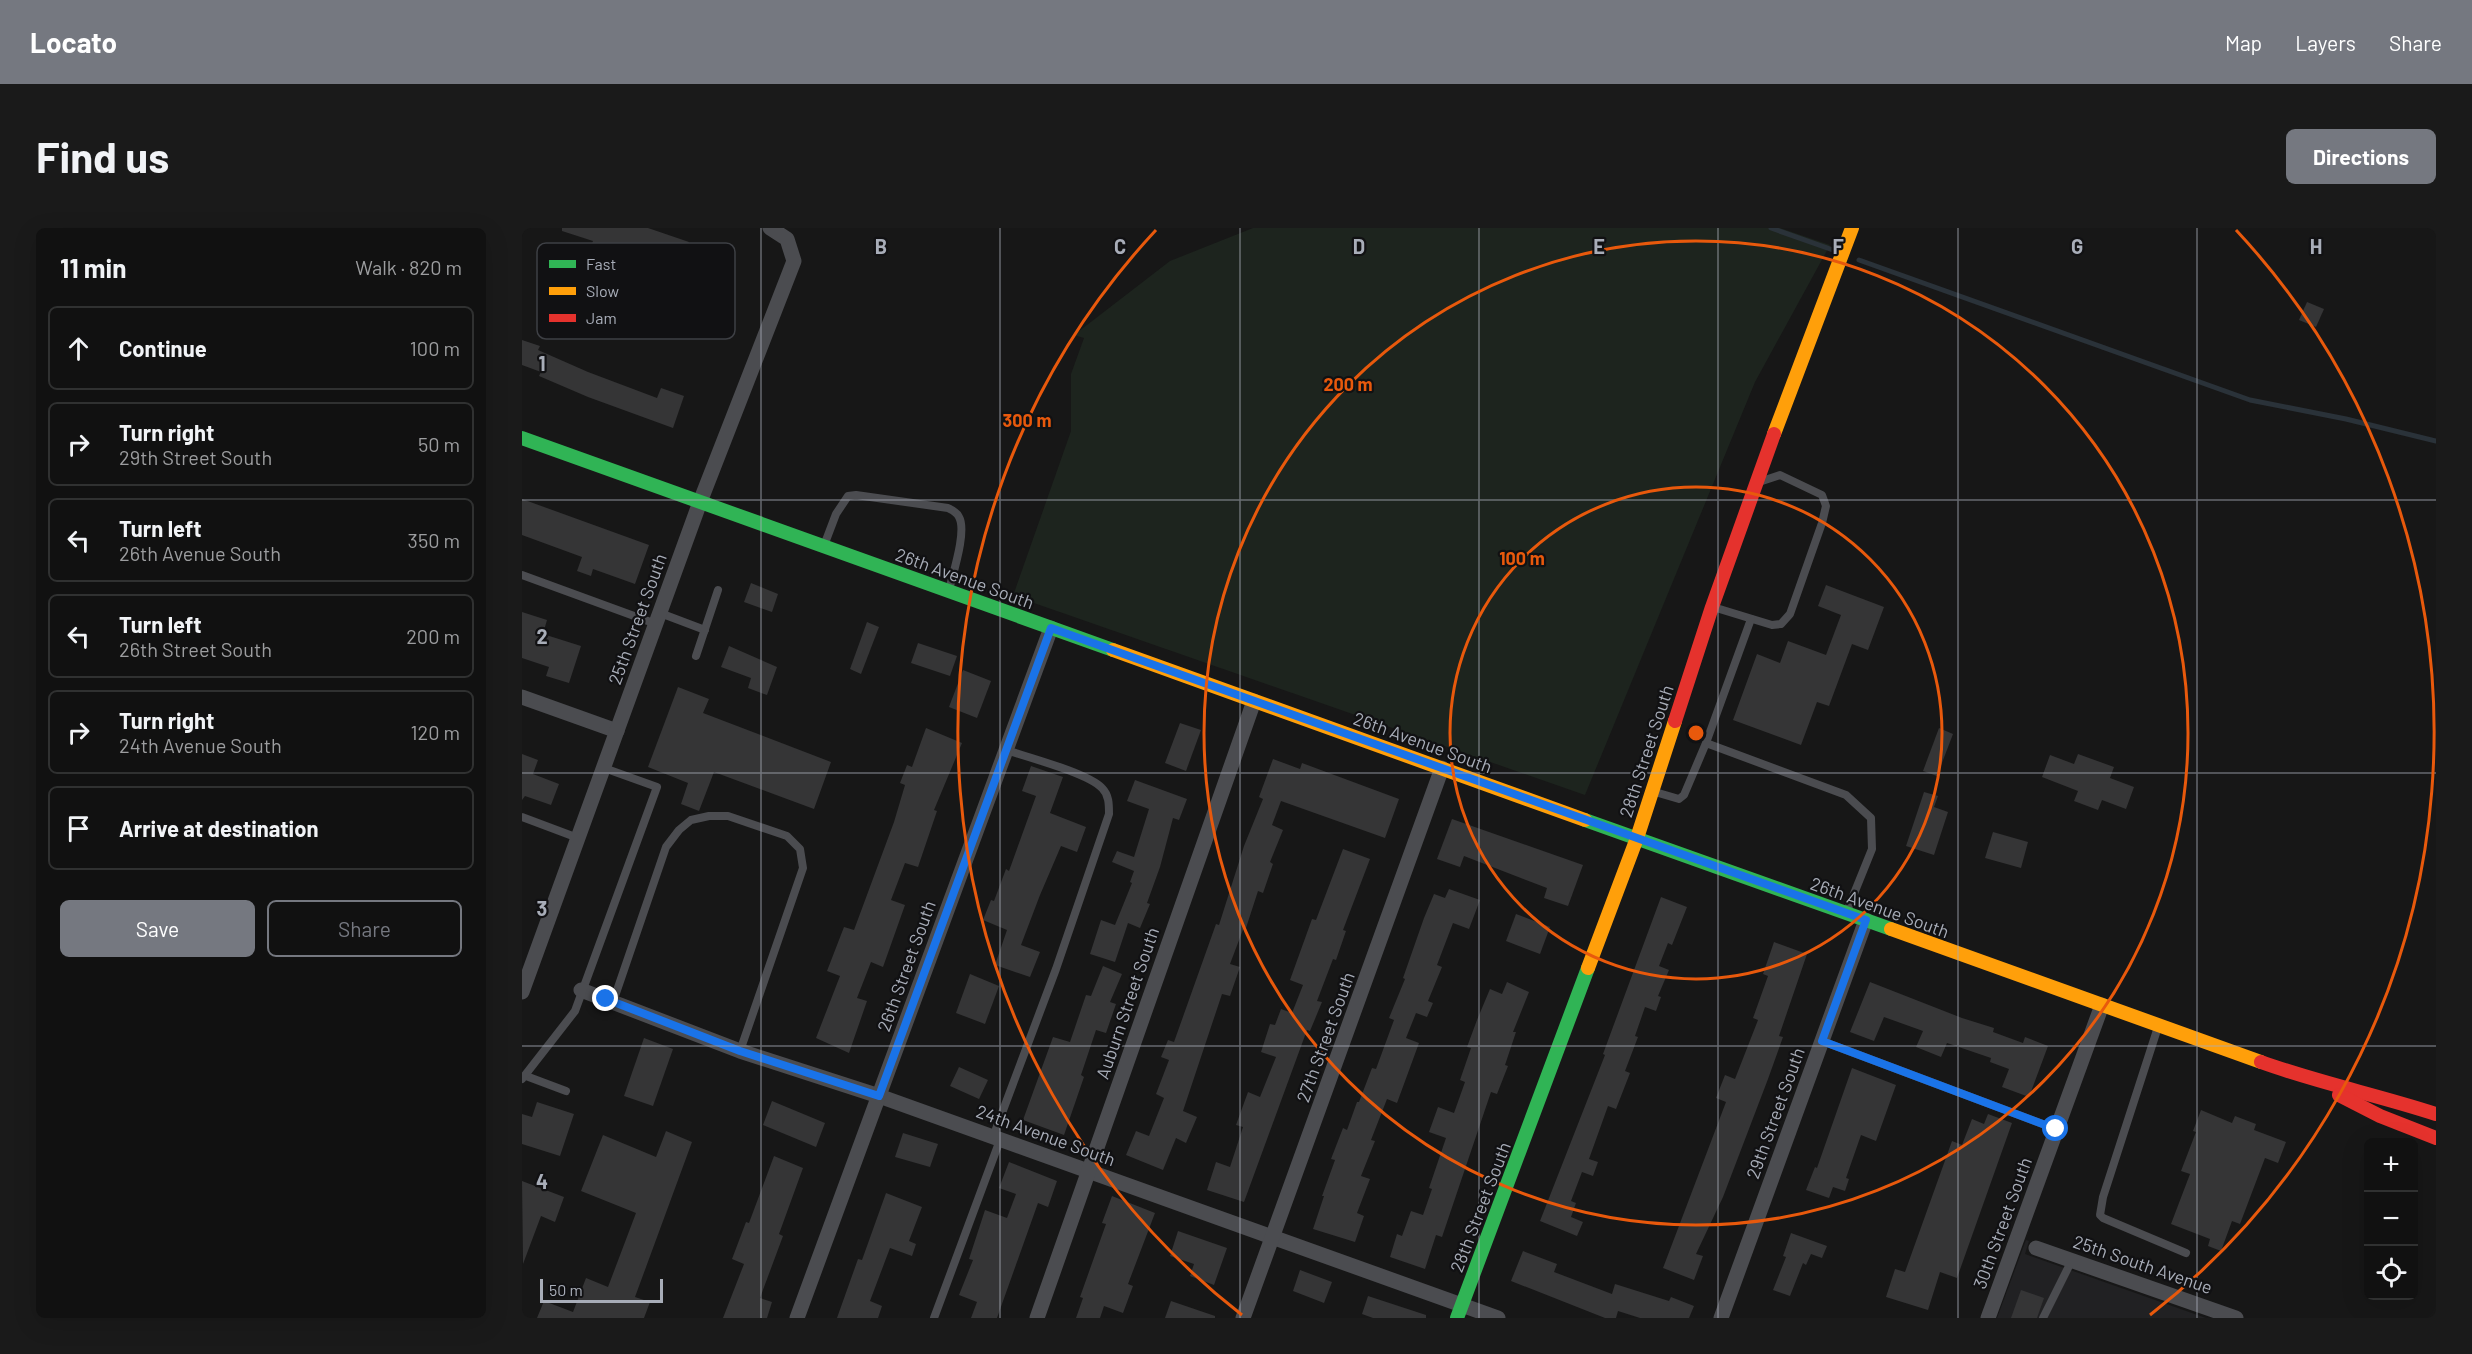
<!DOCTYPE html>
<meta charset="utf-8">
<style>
body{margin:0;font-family:Barlow,sans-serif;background:#1a1a1a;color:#f1f3f6}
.controls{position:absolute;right:18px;bottom:18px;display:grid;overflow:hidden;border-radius:9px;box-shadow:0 6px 24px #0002}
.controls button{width:54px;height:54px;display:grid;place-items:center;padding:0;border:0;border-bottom:2px solid #303131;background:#111;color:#f1f3f6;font:30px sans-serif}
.scale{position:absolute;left:18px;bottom:15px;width:123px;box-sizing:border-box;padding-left:6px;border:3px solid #a8adb8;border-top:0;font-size:16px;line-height:21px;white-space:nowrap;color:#a8adb8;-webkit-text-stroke:4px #111113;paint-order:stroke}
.stop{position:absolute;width:18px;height:18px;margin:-14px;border:4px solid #1a73e8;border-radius:50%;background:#fff}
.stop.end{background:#1a73e8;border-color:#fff;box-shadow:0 2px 6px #0008}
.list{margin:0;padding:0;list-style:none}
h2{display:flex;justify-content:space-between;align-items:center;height:78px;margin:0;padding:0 24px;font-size:26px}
h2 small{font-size:20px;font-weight:400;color:#9c9d9f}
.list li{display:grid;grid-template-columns:39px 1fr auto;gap:18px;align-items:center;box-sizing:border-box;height:84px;margin:0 12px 12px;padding:0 12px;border:2px solid #303131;border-radius:9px}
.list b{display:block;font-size:22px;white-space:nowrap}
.list p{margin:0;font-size:20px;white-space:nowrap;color:#9c9d9f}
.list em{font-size:20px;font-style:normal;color:#9c9d9f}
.actions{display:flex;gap:12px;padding:18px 24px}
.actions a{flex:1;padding:14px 0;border:2px solid #757880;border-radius:9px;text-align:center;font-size:21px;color:#757880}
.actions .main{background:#757880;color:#fff}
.icon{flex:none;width:33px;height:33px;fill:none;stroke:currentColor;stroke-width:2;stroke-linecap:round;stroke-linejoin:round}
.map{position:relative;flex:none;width:1914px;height:1090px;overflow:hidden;border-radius:9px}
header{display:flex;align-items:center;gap:36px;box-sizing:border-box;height:84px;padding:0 30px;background:#757880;color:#fff}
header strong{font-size:28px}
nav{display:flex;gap:33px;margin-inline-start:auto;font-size:21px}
.intro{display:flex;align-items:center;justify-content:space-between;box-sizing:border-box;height:144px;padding:0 36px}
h1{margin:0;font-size:42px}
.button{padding:15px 27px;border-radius:9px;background:#757880;color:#fff;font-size:21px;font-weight:700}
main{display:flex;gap:36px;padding:0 36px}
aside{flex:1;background:#111;border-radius:9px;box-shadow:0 6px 24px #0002}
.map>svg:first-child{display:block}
.built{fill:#212123}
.green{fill:#1d241e}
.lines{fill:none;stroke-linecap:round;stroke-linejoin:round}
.stream{stroke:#2a3239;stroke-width:5}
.building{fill:#353536}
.lane{stroke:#4b4c50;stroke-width:8}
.street{stroke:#4b4c50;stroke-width:15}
.fast{stroke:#30b455;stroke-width:14}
.slow{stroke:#ff9f0a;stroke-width:14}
.jam{stroke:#e5322d;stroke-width:14}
.route{stroke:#1a73e8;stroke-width:8}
.grid{fill:none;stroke:#a8adb8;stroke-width:1.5;stroke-opacity:0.55}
.ring{fill:none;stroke:#e8590c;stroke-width:3}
.labels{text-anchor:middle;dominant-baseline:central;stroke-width:4.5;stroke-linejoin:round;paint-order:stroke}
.street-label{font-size:18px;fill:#a8adb8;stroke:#111113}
.key{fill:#111113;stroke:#3e4045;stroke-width:1.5}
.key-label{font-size:16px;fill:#a8adb8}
.grid-label{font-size:20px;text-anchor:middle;font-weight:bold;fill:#a8adb8;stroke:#111113;stroke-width:4.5;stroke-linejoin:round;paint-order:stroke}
.centre{fill:#e8590c;stroke:#111113;stroke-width:3}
.ring-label{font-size:18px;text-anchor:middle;font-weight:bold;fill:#e8590c;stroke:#111113;stroke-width:4.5;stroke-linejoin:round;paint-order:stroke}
</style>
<header>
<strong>Locato</strong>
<nav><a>Map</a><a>Layers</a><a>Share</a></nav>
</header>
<div class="intro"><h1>Find us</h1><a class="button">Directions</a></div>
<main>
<aside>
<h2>11 min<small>Walk · 820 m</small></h2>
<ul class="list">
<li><svg class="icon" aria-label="ahead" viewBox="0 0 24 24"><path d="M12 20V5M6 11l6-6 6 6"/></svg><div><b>Continue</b></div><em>100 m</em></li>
<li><svg class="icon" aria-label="right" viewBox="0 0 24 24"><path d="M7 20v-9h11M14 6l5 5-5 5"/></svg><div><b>Turn right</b><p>29th Street South</p></div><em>50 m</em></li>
<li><svg class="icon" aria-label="left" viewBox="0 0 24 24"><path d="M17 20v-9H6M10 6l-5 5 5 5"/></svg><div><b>Turn left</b><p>26th Avenue South</p></div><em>350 m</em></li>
<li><svg class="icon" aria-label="left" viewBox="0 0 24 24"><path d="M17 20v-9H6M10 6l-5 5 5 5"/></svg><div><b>Turn left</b><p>26th Street South</p></div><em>200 m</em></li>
<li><svg class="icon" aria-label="right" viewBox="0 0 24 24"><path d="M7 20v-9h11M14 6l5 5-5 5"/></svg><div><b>Turn right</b><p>24th Avenue South</p></div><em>120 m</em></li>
<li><svg class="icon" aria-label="arrive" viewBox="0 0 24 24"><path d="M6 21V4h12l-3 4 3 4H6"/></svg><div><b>Arrive at destination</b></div></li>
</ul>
<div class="actions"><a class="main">Save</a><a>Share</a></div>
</aside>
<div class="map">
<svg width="1914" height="1090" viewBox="0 0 1914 1090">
<rect width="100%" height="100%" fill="#171717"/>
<polygon class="built" points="1504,1012 1507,1013 1503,1026 1684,1090 1475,1090"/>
<polygon class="green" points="731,0 1258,0 1308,17 1233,154 1063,567 489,367 492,365 549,203 549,146 562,110 552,107 648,33"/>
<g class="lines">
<g class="stream">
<polyline points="1249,0 1311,22"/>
<polyline points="1337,32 1728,172 1824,191 1914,213"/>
</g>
</g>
<g class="building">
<polygon points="40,0 126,0 167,14 165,18 210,35 203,55 191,51 187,61 163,52 167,39 107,18 101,34 67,22 71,13 40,3"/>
<polygon points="1785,74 1802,81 1794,99 1777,92"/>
<polygon points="0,112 18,118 16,122 66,144 135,170 139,160 162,168 151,200 66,169 17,148 19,144 0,137"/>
<polygon points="0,271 127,317 113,356 71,341 69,348 55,343 60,329 0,307"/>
<polygon points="229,355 256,366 250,384 222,374"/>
<polygon points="1304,357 1362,379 1346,422 1330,416 1307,478 1295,474 1279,517 1211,492 1235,426 1258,435 1266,413 1304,427 1319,387 1296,378"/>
<polygon points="0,384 25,392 21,406 59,418 47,455 24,448 27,439 0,430"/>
<polygon points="345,394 357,399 339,446 328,441"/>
<polygon points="396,415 435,428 428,448 389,435"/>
<polygon points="207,418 255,439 245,467 226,460 229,450 199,439"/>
<polygon points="441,442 469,453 455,490 427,479"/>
<polygon points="156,459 187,471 181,485 309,534 292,581 192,544 177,583 159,576 166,555 126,539"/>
<polygon points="658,495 679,502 664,543 643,535"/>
<polygon points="404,500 440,515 412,582 415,583 396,639 383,635 369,672 383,677 361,739 349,734 335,770 345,773 327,825 294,810 318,748 305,743 322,699 332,702 372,594 383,557 378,555 385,537 390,539"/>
<polygon points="1417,500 1431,506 1415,548 1401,543"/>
<polygon points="0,526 16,532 11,546 37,556 29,577 3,568 0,572"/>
<polygon points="1556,526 1592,539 1588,550 1612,559 1604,581 1580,572 1576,582 1552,573 1556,563 1520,549 1528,527 1552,536"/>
<polygon points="751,531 778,541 780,535 877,571 863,610 759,573 750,597 761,602 748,634 751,636 741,665 736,663 724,700 722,699 708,736 718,739 708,768 700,766 661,883 675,889 664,915 654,910 641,942 604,927 614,903 627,908 642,870 634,866 647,832 639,829 646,812 652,814 694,696 697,697 722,618 741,571 737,569"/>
<polygon points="509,538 541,549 528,585 564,599 555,624 539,618 518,667 499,717 518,724 508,749 473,737 485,702 461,692 469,672 472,673 484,641 487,643 514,568 500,563"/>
<polygon points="613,552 665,571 657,592 651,590 638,639 625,675 628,676 618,700 606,695 593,734 568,726 579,692 593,697 610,655 608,654 612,643 590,634 595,623 612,629 627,581 605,573"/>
<polygon points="1402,564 1416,568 1412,579 1426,584 1412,627 1384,618"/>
<polygon points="930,591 1061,637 1046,678 1022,670 1025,660 942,628 938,639 915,631"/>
<polygon points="1471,604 1506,614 1499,640 1463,630"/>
<polygon points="821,621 848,631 821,702 824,703 814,732 811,731 795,773 800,774 788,803 785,802 722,974 685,962 694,934 708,939 721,899 714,897 726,864 738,869 754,829 739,824 748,796 753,797 759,781 770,785 781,757 768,752 790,691 794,692"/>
<polygon points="927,661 958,672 947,701 931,695 915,737 920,739 906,773 911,775 905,789 894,785 884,810 897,815 875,875 865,871 849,912 853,913 839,948 848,951 835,985 842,988 833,1014 791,1001 802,968 800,968 813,932 809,931 821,900 825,902 835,874 837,874 850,840 854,841 872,792 867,790 883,751 881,750 902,690 912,666 923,670"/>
<polygon points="1139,669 1165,679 1150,717 1146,715 1137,738 1147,742 1136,768 1139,769 1134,783 1123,779 1113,808 1116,809 1103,843 1108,845 1094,881 1086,878 1067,931 1076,934 1071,948 1060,944 1049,973 1054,975 1049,989 1061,994 1055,1008 1018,993 1083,827 1081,826"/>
<polygon points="994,686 1028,699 1018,726 984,713"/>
<polygon points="1252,714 1285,726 1257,808 1261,809 1246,851 1201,969 1174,1026 1181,1028 1172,1052 1141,1040 1204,874 1194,870 1203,847 1213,851 1236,792 1231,790 1246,748 1241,746"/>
<polygon points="581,738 600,746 588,774 594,776 584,805 574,802 559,847 562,849 542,907 501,892 531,809 548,814 564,767 569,768"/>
<polygon points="448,746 477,758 463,796 434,785"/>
<polygon points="985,754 1007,764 991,804 994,804 983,837 986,838 975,866 969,864 920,1009 914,1007 903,1041 868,1029 875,1006 880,1008 889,983 901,987 910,961 907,960 924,910 907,904 916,879 932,885 943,854 938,852 949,820 945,819 955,792 968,761 980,766"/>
<polygon points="1348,754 1440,790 1472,800 1471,804 1501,815 1503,809 1526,818 1507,869 1480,859 1487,841 1468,834 1469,830 1425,815 1419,829 1394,819 1401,803 1362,789 1352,813 1328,804"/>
<polygon points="122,810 151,821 131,878 102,868"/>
<polygon points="437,839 466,852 457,871 428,858"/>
<polygon points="1330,840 1374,857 1354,913 1339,907 1324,950 1327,951 1323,963 1311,959 1307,970 1284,962 1293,939 1295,940"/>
<polygon points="250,873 303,895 294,919 241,897"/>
<polygon points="15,874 52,886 38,928 0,916 0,886 10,889"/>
<polygon points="1679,882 1710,895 1713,888 1734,896 1732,902 1764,914 1756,935 1743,930 1718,996 1710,993 1699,1023 1686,1018 1688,1011 1649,996 1668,946 1659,943 1674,904 1671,903"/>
<polygon points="1466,886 1490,895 1435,1050 1418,1044 1406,1082 1364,1069 1373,1041 1383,1044 1430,913 1440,917 1450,891 1462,896"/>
<polygon points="144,903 170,914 113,1069 128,1074 122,1090 15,1090 22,1073 51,1084 64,1050 86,1059 114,985 59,963 81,907 134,929"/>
<polygon points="381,905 416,916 408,939 373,929"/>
<polygon points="252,928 281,940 257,1006 261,1008 238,1070 250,1074 245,1090 201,1090 222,1036 210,1031 224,994 227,995"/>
<polygon points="487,934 535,953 526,979 516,975 475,1090 449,1090 455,1074 437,1067 451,1032 447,1031 463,982 485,990 494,966 477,960"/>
<polygon points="0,953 42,969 33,994 19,988 1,1036"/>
<polygon points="364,965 400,979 387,1013 394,1016 390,1028 368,1020 348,1073 360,1078 356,1090 315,1090 336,1031 340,1032"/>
<polygon points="590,968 633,985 606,1056 611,1058 601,1085 582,1078 578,1090 554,1090 561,1070 558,1069 584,996 580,995"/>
<polygon points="656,1003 705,1020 692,1057 668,1048 672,1036 648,1028"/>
<polygon points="1269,1005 1305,1018 1300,1030 1289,1026 1284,1037 1281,1035 1268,1068 1251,1062 1264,1029 1261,1028"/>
<polygon points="1001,1023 1035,1036 1032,1044 1090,1066 1093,1056 1147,1073 1149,1069 1172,1078 1167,1090 1118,1090 1096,1083 1094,1090 1083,1090 989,1053"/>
<polygon points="778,1042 810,1054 802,1075 771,1063"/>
<polygon points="1499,1062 1522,1070 1515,1090 1489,1090"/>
<polygon points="846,1068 904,1087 904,1090 851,1090 840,1086"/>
<polygon points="649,1073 693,1088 693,1090 643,1090"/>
</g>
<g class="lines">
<g class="lane">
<path d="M303,315L314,286L326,268L334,267L426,280C430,282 435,284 437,289C445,303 431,345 427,362"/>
<polyline points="0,347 134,396"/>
<polyline points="1191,379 1250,397 1259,396 1268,386 1300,295 1304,278 1300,267 1258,247 1237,254"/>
<polyline points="138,385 183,402"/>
<polyline points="174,428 196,362"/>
<polyline points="1184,515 1229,391"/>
<polyline points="1133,564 1157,571 1162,567 1184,515 1324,567 1349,590 1350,621 1325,683"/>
<polyline points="0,589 56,610"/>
<polyline points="91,774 144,619 157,602 169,592 187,588 206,588 265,608 278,621 281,640 218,823"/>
<polyline points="1636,799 1581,969 1578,987 1581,990 1664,1025"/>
<polyline points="1300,813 1534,901"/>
<polyline points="4,848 44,863"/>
<polyline points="0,851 53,783 135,559 82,540"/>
<path d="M471,909L534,741L587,586C587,576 587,567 580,560C566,545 505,529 484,522"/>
<polyline points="412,1090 478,912"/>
<polyline points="1521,1090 1550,1032"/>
</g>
<g class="street">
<polyline points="0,469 95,503"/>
<polyline points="59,762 218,823 357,868 976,1090"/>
<polyline points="0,764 178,274 272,33 265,11 248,0"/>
<polyline points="1514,1020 1714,1090"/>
<polyline points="275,1090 529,400"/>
<polyline points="515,1090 732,473"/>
<polyline points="721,1090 920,540"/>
<polyline points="1199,1090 1344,692"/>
<polyline points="1466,1090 1580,777"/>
</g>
<g class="fast">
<polyline points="0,210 591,422"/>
<polyline points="1063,592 1369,701"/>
<polyline points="935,1090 1066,740"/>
</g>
<g class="slow">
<polyline points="1252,206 1330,0"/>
<polyline points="591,422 1063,592"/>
<polyline points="1369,701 1739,834"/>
<polyline points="1066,740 1115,610 1153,493"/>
</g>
<g class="jam">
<polyline points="1153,493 1190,379 1252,206"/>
<path d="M1739,834C1797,855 1856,867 1914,886"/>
<polyline points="1817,867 1858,888 1914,910"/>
</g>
</g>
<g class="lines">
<polyline class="route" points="84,771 218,823 357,868 529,400 1344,692 1300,813 1534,901"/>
</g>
<path class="grid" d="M239,0V1090M478,0V1090M718,0V1090M957,0V1090M1196,0V1090M1436,0V1090M1675,0V1090M0,272H1914M0,545H1914M0,818H1914"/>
<g class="ring">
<circle cx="1174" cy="505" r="246"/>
<circle cx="1174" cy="505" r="492"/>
<path d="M720 1087A738 738 0 0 1 634 2M1714 2A738 738 0 0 1 1628 1087"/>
</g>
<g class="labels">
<g class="street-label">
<text transform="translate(443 350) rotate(20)">26th Avenue South</text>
<text transform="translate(115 391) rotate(-70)">25th Street South</text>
<text transform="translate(901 514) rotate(20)">26th Avenue South</text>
<text transform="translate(1124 523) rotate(-72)">28th Street South</text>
<text transform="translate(1358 679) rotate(20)">26th Avenue South</text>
<text transform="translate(384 738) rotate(-70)">26th Street South</text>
<text transform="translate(605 775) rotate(-71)">Auburn Street South</text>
<text transform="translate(803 809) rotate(-70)">27th Street South</text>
<text transform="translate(1253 885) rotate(-70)">29th Street South</text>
<text transform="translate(524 907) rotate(20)">24th Avenue South</text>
<text transform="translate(958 979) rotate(-69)">28th Street South</text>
<text transform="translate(1480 995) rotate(-70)">30th Street South</text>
<text transform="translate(1621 1036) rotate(19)">25th South Avenue</text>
</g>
</g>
<rect x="15" y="15" width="198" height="96" rx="9" class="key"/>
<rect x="27" y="32" width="27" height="8" fill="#30b455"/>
<rect x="27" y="59" width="27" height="8" fill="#ff9f0a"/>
<rect x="27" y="86" width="27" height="8" fill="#e5322d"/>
<g class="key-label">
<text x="64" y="42">Fast</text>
<text x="64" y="69">Slow</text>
<text x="64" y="96">Jam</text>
</g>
<g class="grid-label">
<text x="359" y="26">B</text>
<text x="598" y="26">C</text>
<text x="837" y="26">D</text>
<text x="1077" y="26">E</text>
<text x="1316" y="26">F</text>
<text x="1555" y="26">G</text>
<text x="1794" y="26">H</text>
<text x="20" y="143">1</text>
<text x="20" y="416">2</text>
<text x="20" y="688">3</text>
<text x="20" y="961">4</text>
</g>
<circle cx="1174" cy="505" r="9" class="centre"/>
<g class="ring-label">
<text x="826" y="163">200 m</text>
<text x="505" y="199">300 m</text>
<text x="1000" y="337">100 m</text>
</g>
</svg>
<div class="controls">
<button>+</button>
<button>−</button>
<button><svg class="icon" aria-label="locate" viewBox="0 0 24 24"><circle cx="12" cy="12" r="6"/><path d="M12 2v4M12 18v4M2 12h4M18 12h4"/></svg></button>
</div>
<div class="scale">50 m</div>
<div class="stop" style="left:1534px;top:901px"></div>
<div class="stop end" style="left:84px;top:771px"></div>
</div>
</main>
